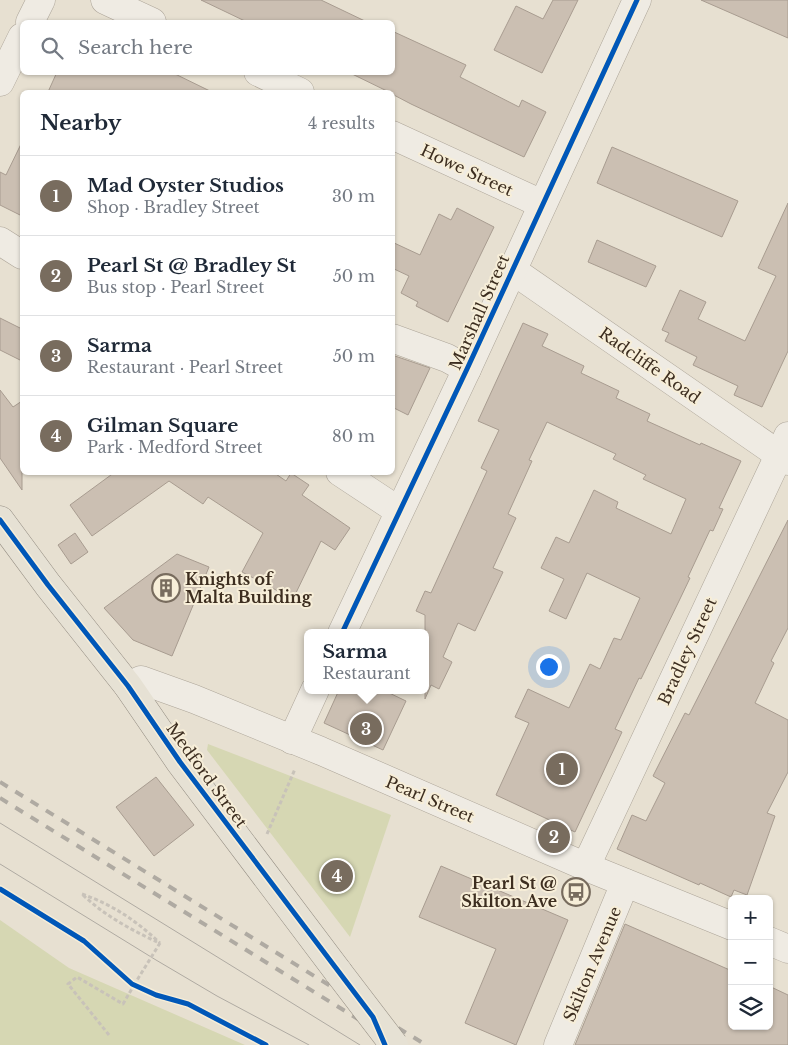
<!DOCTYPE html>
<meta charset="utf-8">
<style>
body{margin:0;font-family:"Libre Baskerville",serif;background:#f6f6f7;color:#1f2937}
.controls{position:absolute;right:15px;bottom:15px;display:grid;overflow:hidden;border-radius:8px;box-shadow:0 1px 4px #0004}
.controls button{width:45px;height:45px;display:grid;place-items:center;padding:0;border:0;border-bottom:1px solid #e0e1e3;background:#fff;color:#1f2937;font:25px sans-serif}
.you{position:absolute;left:548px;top:666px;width:18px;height:18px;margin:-12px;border:4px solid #fff;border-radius:50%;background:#1a73e8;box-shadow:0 0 0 8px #1a73e833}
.badge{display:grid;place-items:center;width:32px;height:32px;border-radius:50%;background:#786c5e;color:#fff;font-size:16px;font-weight:700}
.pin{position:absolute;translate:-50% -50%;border:2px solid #fff;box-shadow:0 1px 5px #0006}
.popup{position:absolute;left:304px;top:629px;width:125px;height:65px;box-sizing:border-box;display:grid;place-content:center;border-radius:8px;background:#fff;filter:drop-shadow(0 1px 4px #0005);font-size:16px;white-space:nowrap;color:#747a83}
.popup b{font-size:19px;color:#1f2937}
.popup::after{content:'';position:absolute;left:50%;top:100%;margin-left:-10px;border:10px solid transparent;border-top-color:#fff}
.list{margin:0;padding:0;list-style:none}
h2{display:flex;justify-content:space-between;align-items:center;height:65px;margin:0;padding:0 20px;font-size:21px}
h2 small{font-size:16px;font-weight:400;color:#747a83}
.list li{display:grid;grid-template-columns:32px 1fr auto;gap:15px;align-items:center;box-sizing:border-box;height:80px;padding:0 20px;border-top:1px solid #e0e1e3}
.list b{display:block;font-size:19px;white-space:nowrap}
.list p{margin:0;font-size:16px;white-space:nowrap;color:#747a83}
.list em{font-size:16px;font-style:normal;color:#747a83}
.icon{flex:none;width:28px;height:28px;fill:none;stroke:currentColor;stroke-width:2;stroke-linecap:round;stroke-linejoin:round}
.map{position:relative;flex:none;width:788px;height:1045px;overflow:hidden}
.search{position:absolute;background:#fff;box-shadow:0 1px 4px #0004;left:20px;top:20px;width:375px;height:55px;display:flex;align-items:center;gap:12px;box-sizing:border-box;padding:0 18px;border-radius:8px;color:#747a83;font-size:19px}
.panel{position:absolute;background:#fff;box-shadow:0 1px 4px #0004;left:20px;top:90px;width:375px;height:385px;border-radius:8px}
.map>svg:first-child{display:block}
.green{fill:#d6d7b3}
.building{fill:#cbbfb2;stroke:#a89c90}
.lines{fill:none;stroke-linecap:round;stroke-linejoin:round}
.minor-casing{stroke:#ada599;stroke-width:29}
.major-casing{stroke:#928b80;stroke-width:29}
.path{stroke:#c8c2b9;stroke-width:3;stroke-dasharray:4 2.5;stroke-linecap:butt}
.minor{stroke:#efebe3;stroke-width:28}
.major{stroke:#e6e1d4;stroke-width:28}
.tram{stroke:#afaaa2;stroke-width:1}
.rail{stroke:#afaaa2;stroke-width:4;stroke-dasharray:9 9;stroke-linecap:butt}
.major-bridge-casing{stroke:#928b80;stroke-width:29;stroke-linecap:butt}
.path-bridge{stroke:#c8c2b9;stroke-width:3;stroke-dasharray:4 2.5;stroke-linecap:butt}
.major-bridge{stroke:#e6e1d4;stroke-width:28}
.cycleway-casing{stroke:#f7eed8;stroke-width:8}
.cycleway{stroke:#0057b8;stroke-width:5}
.labels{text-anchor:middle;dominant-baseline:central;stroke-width:4;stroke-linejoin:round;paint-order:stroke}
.street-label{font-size:16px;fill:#3d2e20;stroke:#f7eed8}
.poi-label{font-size:16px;font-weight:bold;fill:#3d2e20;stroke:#f7eed8;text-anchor:start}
</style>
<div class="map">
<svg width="788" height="1045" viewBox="0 0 788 1045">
<rect width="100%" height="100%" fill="#e7e0d1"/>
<g class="green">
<polygon points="208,744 391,815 350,937 207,750"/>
<polygon points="0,920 69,968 245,1045 0,1045"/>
</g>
<g class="building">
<polygon points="201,0 321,0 367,22 247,22"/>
<polygon points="553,0 578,0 542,73 494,50 516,6 543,19"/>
<polygon points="701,0 788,0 788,38"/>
<polygon points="392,31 466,65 460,77 519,107 522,100 546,112 524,157 411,104 392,94 392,92 389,92 348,72 392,72"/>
<polygon points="57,72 171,72 212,92 48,92"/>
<polygon points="22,142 22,216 0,205 0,172 6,175"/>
<polygon points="612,147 738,201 722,237 597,183"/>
<polygon points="788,203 788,351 762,407 734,395 738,386 693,365 697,357 665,341 669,333 662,330 680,290 706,302 698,319 745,341 776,276 758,268"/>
<polygon points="457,208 494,227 448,322 416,306 418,302 401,293 409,276 392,268 392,242 420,255 439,214 451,220"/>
<polygon points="597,240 656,266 646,287 588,262"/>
<polygon points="0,318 22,329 22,361 0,350"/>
<polygon points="523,323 548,334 542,346 584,366 581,373 619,391 616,398 650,414 647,421 700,445 701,443 741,461 719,508 723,509 713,531 710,530 688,577 690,578 679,601 641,679 639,678 615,729 622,732 575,832 496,795 529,723 515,717 528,689 569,708 590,664 600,669 614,638 621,640 640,598 587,573 566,619 549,611 564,579 541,568 556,537 569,543 594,490 618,502 616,508 671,534 686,499 643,479 646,475 613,459 616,454 547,422 529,460 532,461 508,514 516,518 493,568 503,572 475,631 458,623 443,657 452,662 439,689 431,685 425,699 425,615 416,611 425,591 431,593 487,471 481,468 499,430 478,421"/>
<polygon points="392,355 430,368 408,415 392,407"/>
<polygon points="0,390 13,407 22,401 22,490 0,458"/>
<polygon points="115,472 273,472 286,481 291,473 309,485 302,495 350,528 335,550 321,541 293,599 242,572 263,533 208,497 203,504 169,481 92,536 70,505"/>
<polygon points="788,520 788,628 771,661 774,663 755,703 788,720 788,772 767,813 775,816 747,895 734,890 731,897 700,883 699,885 617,849 632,815 646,821 665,783 653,776 685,713 689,715"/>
<polygon points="75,533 88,552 71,564 58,545"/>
<polygon points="177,554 209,567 172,656 133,640 104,608"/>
<polygon points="339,690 383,690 406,701 383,750 324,723"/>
<polygon points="156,777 194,825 154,856 116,807"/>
<polygon points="441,866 568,920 516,1045 465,1023 496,949 419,917"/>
<polygon points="625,924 732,971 732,1026 769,1026 769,986 788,995 788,1045 575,1045"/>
</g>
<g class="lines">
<defs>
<g id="minor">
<polyline points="105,0 152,22"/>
<polyline points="30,22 41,0"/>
<polyline points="258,72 300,92"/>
<polyline points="0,82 22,37"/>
<polyline points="392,135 542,204"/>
<polyline points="0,241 22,255"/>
<polyline points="512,270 788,461"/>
<polyline points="392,338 447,358 467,369"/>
<polyline points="340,472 399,511"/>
<polyline points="342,633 467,369 637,0"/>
<polyline points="128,686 141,680 194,699 321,751 589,868 732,926"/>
<polyline points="292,740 315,690"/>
<polyline points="586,866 788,436"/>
<polyline points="769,941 788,949"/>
<polyline points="558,1045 625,883"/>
</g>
<polyline id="major" points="0,520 48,585 128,686 180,762 339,973"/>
</defs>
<use href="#minor" class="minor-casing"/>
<use href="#major" class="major-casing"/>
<g class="path">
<polyline points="267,834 295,769"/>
<path d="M82,894C115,906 135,920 160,943"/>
<path d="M83,895C105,916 130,929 157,942"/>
<polyline points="109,1035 68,984 77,977 123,1004 134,985"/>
</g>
<use href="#minor" class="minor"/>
<use href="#major" class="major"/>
<g class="tram">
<polyline points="0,823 360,1045"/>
<polyline points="0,864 156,960 217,996 309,1045"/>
</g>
<g class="rail">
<polyline points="0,782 426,1045"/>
<polyline points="0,798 400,1045"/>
</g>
<defs>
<polyline id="major-bridge" points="339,973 394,1045"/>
</defs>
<use href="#major-bridge" class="major-bridge-casing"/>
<polyline class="path-bridge" points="134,985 160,943"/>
<use href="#major-bridge" class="major-bridge"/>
<defs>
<g id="cycleway">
<polyline points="0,520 48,585 128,686 180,762 373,1017 385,1045"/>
<polyline points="342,633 467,369 637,0"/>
<polyline points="0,889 84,941 132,984 156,995 188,1004 266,1045"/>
</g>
</defs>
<use href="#cycleway" class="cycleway-casing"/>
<use href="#cycleway" class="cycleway"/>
</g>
<defs>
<symbol id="building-ring" viewBox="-11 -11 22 22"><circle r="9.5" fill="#f7eed8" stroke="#786c5e" stroke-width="1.5"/><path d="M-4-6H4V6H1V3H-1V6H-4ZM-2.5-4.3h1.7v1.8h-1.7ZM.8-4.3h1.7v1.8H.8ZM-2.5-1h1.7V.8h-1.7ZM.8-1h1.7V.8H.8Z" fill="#786c5e"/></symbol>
<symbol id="bus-ring" viewBox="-11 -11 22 22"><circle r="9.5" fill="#f7eed8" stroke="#786c5e" stroke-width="1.5"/><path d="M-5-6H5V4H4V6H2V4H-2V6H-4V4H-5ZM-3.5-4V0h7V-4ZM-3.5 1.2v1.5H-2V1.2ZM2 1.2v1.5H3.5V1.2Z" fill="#786c5e"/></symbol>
</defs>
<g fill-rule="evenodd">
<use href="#building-ring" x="150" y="572" width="32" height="32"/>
<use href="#bus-ring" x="560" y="876" width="32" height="32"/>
</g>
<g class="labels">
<g class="street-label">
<text transform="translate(467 170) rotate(25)">Howe Street</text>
<text transform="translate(479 312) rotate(-66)">Marshall Street</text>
<text transform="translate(650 365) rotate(35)">Radcliffe Road</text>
<text transform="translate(687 651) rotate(-65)">Bradley Street</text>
<text transform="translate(207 775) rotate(54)">Medford Street</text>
<text transform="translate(430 799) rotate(23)">Pearl Street</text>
<text transform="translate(592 964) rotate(-67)">Skilton Avenue</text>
</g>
<g class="poi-label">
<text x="185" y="579">Knights of<tspan x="185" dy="18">Malta Building</tspan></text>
<text x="557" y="883" text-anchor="end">Pearl St @<tspan x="557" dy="18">Skilton Ave</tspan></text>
</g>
</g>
</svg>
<div class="controls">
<button>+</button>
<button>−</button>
<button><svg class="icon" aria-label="layers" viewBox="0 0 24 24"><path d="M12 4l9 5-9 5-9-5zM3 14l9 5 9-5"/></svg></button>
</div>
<div class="you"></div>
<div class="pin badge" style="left:562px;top:769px">1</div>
<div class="pin badge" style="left:554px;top:837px">2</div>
<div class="pin badge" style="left:366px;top:729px">3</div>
<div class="popup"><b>Sarma</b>Restaurant</div>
<div class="pin badge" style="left:337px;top:876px">4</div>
<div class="search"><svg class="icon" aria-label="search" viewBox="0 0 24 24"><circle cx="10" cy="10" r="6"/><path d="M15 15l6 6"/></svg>Search here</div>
<section class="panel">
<h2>Nearby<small>4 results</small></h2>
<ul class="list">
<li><span class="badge">1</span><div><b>Mad Oyster Studios</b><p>Shop · Bradley Street</p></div><em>30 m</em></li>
<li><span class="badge">2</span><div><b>Pearl St @ Bradley St</b><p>Bus stop · Pearl Street</p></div><em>50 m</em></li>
<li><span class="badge">3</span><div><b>Sarma</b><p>Restaurant · Pearl Street</p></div><em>50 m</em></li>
<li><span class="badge">4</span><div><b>Gilman Square</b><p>Park · Medford Street</p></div><em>80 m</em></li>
</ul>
</section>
</div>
